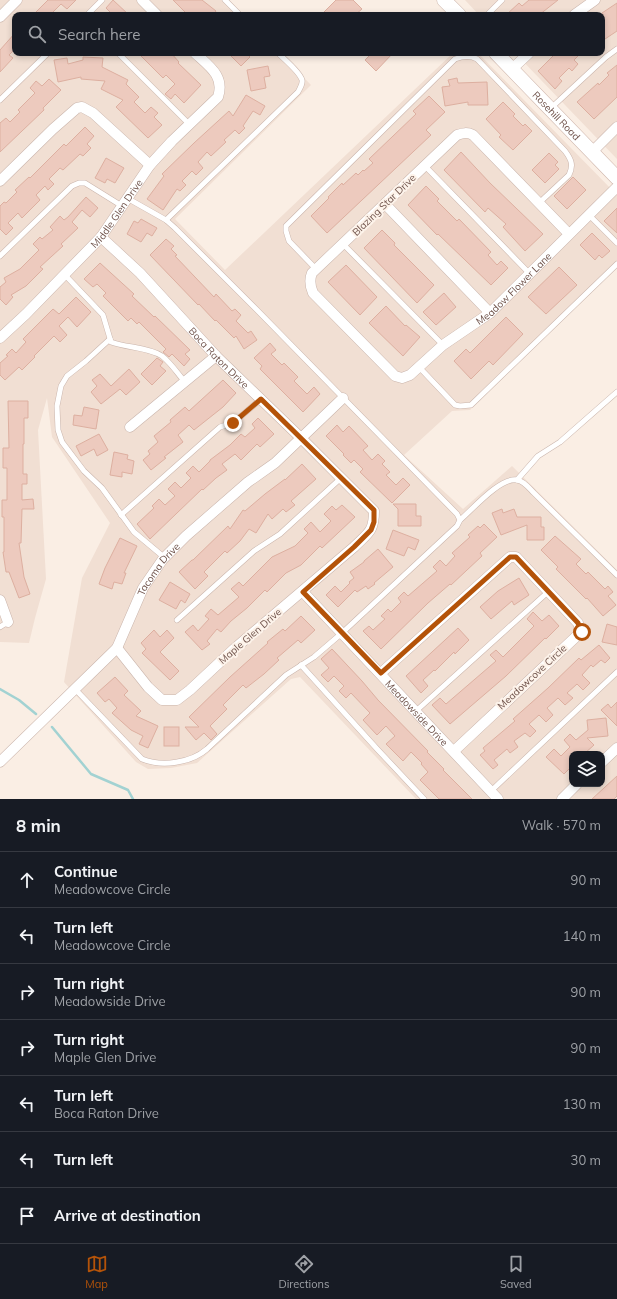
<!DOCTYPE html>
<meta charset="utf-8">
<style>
body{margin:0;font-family:Mulish,sans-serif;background:#20242c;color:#f1f3f6}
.controls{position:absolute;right:12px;bottom:12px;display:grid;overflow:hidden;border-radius:8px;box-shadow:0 2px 6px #0003}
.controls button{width:36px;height:36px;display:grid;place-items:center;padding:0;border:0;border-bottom:1px solid #363941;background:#171b24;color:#f1f3f6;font:20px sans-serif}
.stop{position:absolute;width:12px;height:12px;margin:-9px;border:3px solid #b45309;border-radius:50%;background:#fff}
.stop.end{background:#b45309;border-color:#fff;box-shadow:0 1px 4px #0008}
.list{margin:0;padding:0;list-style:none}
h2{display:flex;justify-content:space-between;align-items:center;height:52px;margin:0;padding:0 16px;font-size:17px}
h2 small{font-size:13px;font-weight:400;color:#9ea1a6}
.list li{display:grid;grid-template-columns:26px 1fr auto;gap:12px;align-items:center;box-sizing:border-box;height:56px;padding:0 16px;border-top:1px solid #363941}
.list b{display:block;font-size:15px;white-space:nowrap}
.list p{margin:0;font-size:13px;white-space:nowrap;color:#9ea1a6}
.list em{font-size:13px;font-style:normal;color:#9ea1a6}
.icon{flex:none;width:22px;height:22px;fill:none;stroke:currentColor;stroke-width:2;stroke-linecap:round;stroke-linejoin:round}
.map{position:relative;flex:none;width:617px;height:799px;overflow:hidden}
.search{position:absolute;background:#171b24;box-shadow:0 2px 6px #0003;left:12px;right:12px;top:12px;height:44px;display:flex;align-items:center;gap:10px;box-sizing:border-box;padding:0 14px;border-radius:8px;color:#9ea1a6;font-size:15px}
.sheet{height:444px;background:#171b24}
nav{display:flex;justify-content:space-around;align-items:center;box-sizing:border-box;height:56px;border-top:1px solid #363941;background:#171b24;font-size:11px;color:#9ea1a6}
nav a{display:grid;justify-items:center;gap:2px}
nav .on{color:#b45309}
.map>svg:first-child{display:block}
.residential{fill:#f1dfd3;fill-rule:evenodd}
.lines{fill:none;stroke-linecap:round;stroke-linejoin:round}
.stream{stroke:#a2d2d2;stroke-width:2.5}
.building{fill:#edcabe;stroke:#ddafa0}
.lane-casing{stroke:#cab5ac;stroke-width:6}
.street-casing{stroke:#cab5ac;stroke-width:11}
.secondary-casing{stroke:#cfb6ac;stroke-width:15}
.lane{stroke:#fff;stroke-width:5}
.street{stroke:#fff;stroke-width:10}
.secondary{stroke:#fff;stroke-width:14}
.route{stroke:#b45309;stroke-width:5}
.labels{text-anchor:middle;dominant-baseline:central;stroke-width:4;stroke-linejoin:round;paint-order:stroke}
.street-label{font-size:10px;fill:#70544c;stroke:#fdf3ea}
</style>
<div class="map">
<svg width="617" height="799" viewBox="0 0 617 799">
<rect width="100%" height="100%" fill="#faeee4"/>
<g class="residential">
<path d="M0,0H229L244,15H15V53H280L311,85L175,219L225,270L453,53H478L617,195V267L470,410L452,411L404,455L463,509L512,466L617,570V799H416L300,677L291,679L197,763L171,768L148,769L136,762L64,682L82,578L110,523L52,437L47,398L38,430L46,579L35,618L29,643L0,642ZM572,754H602V784H572Z"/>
<polygon points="465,0 617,0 617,159 515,53 602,53 602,15 479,15"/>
</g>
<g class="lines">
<g class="stream">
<polyline points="0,689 19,700 36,714"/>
<polyline points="52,727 91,774 128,790 133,799"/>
</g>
</g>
<g class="building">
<polygon points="48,0 76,0 67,9 61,4 50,15 39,15 36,12"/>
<polygon points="113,0 129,15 113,15 106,8"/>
<polygon points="173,0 202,0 216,11 213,15 188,15"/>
<polygon points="336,0 353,0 362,9 355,15 321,15"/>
<polygon points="529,0 558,0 539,15 506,15 519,3 522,6"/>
<polygon points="617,3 617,31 605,39 602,35 602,13"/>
<polygon points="15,33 15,49 9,55 13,58 0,72 0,50"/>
<polygon points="138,53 171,53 179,62 178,63 201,85 184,103 175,94 171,99 165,94 175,84 166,75 163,78"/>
<polygon points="228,53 246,53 250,57 241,66"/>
<polygon points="372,53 393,53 376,71 365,60"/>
<polygon points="556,53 581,53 574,60 578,64 572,71 569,68 559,78 562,81 555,89 538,71"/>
<polygon points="83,57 103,58 102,67 128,80 126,84 139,97 134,102 145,113 151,107 158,113 154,117 162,125 148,138 116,107 123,100 101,89 105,81 81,79 81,77 58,82 54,60 67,58 68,64 83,60"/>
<polygon points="617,65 617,97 594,119 577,102 598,83 599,85 609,75 607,73"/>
<polygon points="268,66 270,76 264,77 266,88 251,91 247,70"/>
<polygon points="457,78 458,83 487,82 488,105 468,105 468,102 445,106 442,87 450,86 448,80"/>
<polygon points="49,79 61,90 43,108 44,110 0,152 0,123 6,118 10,122 20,112 18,110 35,93 30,88 36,81 42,86"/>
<polygon points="246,95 265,106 260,115 253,111 243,126 245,128 239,134 235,130 224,140 226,142 211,156 207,152 198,162 203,168 196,175 192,171 182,181 186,185 180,191 177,189 163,210 147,199 164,176 162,174 194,143 229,111 233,116"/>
<polygon points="429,96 445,112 426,130 431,135 327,233 311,216 329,198 328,197 342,183 343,185 356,173 358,175 363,170 364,171 373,163 369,159 416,114 413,111"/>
<polygon points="503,102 515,114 513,116 523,126 525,124 532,131 513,150 499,137 501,135 486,119"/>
<polygon points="85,127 94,136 87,144 91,148 83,156 80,154 63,170 60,168 49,179 54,184 48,190 45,186 36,195 40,200 22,218 18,213 8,223 13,228 6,235 0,229 0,206 4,202 6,203 17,192 15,190 29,177 30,178 64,144 66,146"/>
<polygon points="461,152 490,183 543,234 525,251 503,227 506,224 488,208 485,212 444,170"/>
<polygon points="549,153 558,162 555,165 559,169 545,183 532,170"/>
<polygon points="106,158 124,168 115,183 107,179 105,183 95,178"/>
<polygon points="573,177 586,190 567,209 554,196"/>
<polygon points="426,186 439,199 437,201 457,221 459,219 491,252 488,255 497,265 501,261 508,268 491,285 438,234 437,235 408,205"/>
<polygon points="86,197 98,208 90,217 82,210 72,222 78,228 61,244 63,246 40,267 43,269 26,286 11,295 13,297 6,305 0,299 0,287 6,282 4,278 20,269 39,250 33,244 40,237 42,239 53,230 50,227 60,216 64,220 68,217"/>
<polygon points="617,208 617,233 604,221"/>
<polygon points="141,219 157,228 152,236 147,233 141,242 127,234 134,221 138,223"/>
<polygon points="382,230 395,243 394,245 434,285 417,303 364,248"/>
<polygon points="592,233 610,251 602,258 599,255 595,260 580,245"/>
<polygon points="166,239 174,246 171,249 177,255 175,256 214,297 216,294 232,311 235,309 241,315 236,321 248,333 251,331 257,340 244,349 236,336 234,338 216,320 215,321 199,304 198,305 150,255"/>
<polygon points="100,263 134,294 132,296 154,317 155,316 190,350 185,354 190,359 184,366 172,354 169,357 163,352 166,349 139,322 137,324 131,318 128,321 103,296 106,293 97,284 93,287 84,279"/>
<polygon points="346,265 377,297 360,315 328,282"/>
<polygon points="559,267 577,285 546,314 528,297"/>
<polygon points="444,293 456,307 436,325 423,312"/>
<polygon points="76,297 91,312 77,327 68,317 59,326 67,335 60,342 54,336 34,356 35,357 22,370 19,367 5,380 0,375 0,363 8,356 6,355 12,349 16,353 26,342 23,339 53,309 59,314"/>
<polygon points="386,306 405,326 406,325 420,337 403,356 369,323"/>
<polygon points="506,317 523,334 493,365 489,361 471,379 454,361 466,349 470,353"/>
<polygon points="270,343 276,350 271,354 282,365 284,363 298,377 294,381 307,394 314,387 320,394 303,412 260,369 262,366 254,358"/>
<polygon points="157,358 163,362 160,366 166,371 152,385 141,374"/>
<polygon points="129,369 140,382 126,395 120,389 101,404 91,392 97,386 92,380 100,374 111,386"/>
<polygon points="223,380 236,393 223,407 194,430 189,425 178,435 183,442 164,457 166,458 151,470 143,460 150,454 148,451 158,442 154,436 171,422 170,420 185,407 189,411"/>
<polygon points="8,401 28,401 28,418 24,418 24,444 23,444 23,474 27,474 27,484 22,484 22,500 33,499 34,509 22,509 21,543 19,543 24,577 30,594 19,598 9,572 6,572 3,552 4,552 4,517 2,517 2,500 7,500 7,468 3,468 3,448 9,448"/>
<polygon points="84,407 99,410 96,429 73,425 74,415 82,416"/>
<polygon points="258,418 274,434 260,447 257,444 241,460 235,454 222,464 227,470 216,478 203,490 202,489 150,539 137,524 154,508 152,506 159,499 165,505 175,496 168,489 175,482 181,488 191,478 186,473 193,466 199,472 210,461 210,460 230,445 241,434 245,437 255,428 252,424"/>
<polygon points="337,425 343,432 349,426 368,446 363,450 372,460 378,454 385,461 382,464 390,472 386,475 396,485 403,478 410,485 392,503 360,472 363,469 354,460 351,463 343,455 344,454 326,436"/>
<polygon points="99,434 108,450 97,456 94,449 81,456 76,446"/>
<polygon points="114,452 128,455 127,459 134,461 132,474 122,472 122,477 110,475"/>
<polygon points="302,464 316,479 291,501 295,505 286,512 283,509 272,519 268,514 256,533 249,529 240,541 227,553 225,551 204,572 208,576 195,589 179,572 192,560 193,560 228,526 230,529 243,510 245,511 265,494 285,479 285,480"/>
<polygon points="393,504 416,504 416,516 421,516 421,526 398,526 398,509"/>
<polygon points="342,505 355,517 322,548 320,546 301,565 286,573 267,592 265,590 247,608 231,621 221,632 217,629 207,641 210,644 202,650 185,632 193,625 198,631 209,619 205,616 211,609 218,615 239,597 231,589 239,582 243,586 272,557 295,546 308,533 304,529 311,522 320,532 331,521 324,514 332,506 336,510"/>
<polygon points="502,509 503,513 514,509 517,517 541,517 541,527 544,527 544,540 527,540 527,525 501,535 492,513"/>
<polygon points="484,524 497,537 480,553 482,556 451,585 450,584 428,603 381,649 363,631 369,626 373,630 385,619 381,616 388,609 391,612 401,602 398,598 404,592 408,596 437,571 433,567 440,560 446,566 455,556 452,553 470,537 468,535 478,526 480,528"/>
<polygon points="393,530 419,540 415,550 408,547 404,556 386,549"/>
<polygon points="555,536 581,559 576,564 586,574 588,572 605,589 608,586 613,592 608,596 616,605 603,616 587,598 586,599 556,569 558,567 541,550"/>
<polygon points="120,538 137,546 124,573 126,573 122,584 114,582 112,589 99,584 105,568"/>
<polygon points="378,549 393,567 374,583 375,584 368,589 366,586 357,592 355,590 338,607 326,595 335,586 341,592 350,583 349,582 354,578 350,572 364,562 364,561"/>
<polygon points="519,578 529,595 514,605 512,601 491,619 480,607 498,591"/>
<polygon points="170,582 190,594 185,603 181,600 176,609 159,600"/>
<polygon points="533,612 542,621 549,615 559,626 546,639 545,638 506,676 450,724 432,705 440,698 446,704 496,661 490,655 496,650 503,657 534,626 527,619"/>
<polygon points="301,616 315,630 301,643 298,640 277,658 279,660 264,674 246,688 243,685 223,705 227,709 210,726 217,734 211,740 204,733 196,740 185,727 199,727 189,717 230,677 268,643 267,642 283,629 285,631"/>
<polygon points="607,624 617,627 617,645 602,642"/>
<polygon points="458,628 469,640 455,654 454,652 435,671 434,670 423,680 428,686 421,693 406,676"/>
<polygon points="154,630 160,637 167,630 174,638 160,652 179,671 170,680 142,653 146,649 141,643"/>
<polygon points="599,645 610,658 605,663 601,660 593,667 591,665 582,675 590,683 583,690 577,684 567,693 573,698 565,705 558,698 547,708 553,715 546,722 539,715 529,724 536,731 530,737 525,733 514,741 518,747 510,753 507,749 494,760 498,765 493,769 480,755 485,751 483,748 515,721 513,719 548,688 579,658 581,660"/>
<polygon points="332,649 362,681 378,700 428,751 427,752 444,769 443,770 472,799 439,799 420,780 428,772 421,764 422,763 411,752 403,761 386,744 395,736 386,726 377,735 363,720 370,713 351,693 346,698 339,691 344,686 334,676 328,682 321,675 329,668 321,659"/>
<polygon points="115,677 128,691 124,695 141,711 136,716 158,726 148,748 139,744 143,736 131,730 112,713 117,708 109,699 105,702 97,693"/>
<polygon points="617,702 617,726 601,710 608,704 611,708"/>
<polygon points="606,718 608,736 587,738 594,745 584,754 572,754 572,766 564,774 546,757 554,749 561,756 570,747 564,740 570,734 576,740 588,730 587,720"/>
<rect x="164" y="727" width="15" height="19"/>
<polygon points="617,776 617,796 614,799 592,799"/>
</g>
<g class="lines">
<defs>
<g id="lane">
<polyline points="225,0 240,15"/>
<polyline points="87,15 102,0"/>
<polyline points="487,15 502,0"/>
<polyline points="118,53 189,124"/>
<polyline points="0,100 48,53"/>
<polyline points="551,108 606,57 617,49"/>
<polyline points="425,166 530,274"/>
<polyline points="589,215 617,243"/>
<path d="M166,220L298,92C300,88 303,84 302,80C300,72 284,59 278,53"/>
<polyline points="343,244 443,345"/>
<polyline points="0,256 72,186 79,183 85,183 122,206"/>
<path d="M316,269L289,241L286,231V226L455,59C463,56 470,55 477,59L565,151C571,159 574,165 569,175L539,203"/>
<path d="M65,275L103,315L111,342C127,348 148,347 162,356C171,363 178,374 185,382"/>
<polyline points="110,339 86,361 67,376 61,386 57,406 58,430 62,442 84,471 102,488 134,532 165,558"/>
<polyline points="419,367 455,405 460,406 471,405 617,264"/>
<polyline points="517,480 538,456 560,442 617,392"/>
<polyline points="121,515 220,427 233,423 261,399"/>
<path d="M460,520C472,510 500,477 517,480C524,481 529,488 534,493L617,575"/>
<polyline points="177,620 254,551 280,534 341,478"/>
<polyline points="0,627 8,622"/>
<polyline points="301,665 378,750 424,799"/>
<path d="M75,689L142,759C162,767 191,763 207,749L286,675L314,657L342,633L457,526L460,520L457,514L257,310L175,228L166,220L127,198"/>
<polyline points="416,711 549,591"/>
<polyline points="491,791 617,672"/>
</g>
<g id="street">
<polyline points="142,0 157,15"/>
<polyline points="574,15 595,0"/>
<polyline points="0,17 17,0"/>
<polyline points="512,69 529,53"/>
<polyline points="592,152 617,127"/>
<polyline points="0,181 53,129 77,108 82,107 93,113 150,165"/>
<polyline points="385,204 490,313"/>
<path id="s1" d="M569,234L473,135C467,132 463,133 457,135L312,273C309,280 310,286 313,293L395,376L402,378L410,375L443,345L490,313L617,187"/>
<path id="s2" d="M101,237L140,273L216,356L302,439L374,511C374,532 368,533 354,547L234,649L190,690L177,700H162L148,687L117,648"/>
<path id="s3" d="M0,338L26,314L101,237L150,165L172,141L218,97C225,76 209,66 195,53"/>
<polyline points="130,427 216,356"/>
<path id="s4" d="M303,592L498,799"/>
<polyline points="0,600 8,622"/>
<polyline points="381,673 510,557 516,557 578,623 581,632 454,751"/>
<path id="s5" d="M0,762L117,648L143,588L163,559L186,536L248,482L275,463L343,398"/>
<polyline points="602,762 617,748"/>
<polyline points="562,799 577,784"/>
</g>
<g id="secondary">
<polyline points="444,0 459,15"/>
<path id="s6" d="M496,53L617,178"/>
</g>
</defs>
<use href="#lane" class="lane-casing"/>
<use href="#street" class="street-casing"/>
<use href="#secondary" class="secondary-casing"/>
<use href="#lane" class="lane"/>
<use href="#street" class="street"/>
<use href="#secondary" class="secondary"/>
</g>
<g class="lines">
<polyline class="route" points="233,423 261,399 374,510 374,522 371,530 354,547 303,592 381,673 510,557 516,557 578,623 582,632"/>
</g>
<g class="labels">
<g class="street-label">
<text stroke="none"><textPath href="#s6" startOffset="87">Rosehill Road</textPath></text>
<text transform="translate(384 205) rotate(-44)">Blazing Star Drive</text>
<text stroke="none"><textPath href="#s3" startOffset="171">Middle Glen Drive</textPath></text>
<text stroke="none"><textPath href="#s1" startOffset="643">Meadow Flower Lane</textPath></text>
<text stroke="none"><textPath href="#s2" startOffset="169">Boca Raton Drive</textPath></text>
<text stroke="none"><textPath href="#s5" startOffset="253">Tacoma Drive</textPath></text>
<text transform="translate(250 636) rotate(-41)">Maple Glen Drive</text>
<text transform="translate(532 677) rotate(-43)">Meadowcove Circle</text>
<text stroke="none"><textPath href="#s4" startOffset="166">Meadowside Drive</textPath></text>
</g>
</g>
</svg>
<div class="controls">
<button><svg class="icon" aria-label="layers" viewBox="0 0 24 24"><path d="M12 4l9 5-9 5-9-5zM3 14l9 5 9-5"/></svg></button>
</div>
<div class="stop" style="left:582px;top:632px"></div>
<div class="stop end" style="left:233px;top:423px"></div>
<div class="search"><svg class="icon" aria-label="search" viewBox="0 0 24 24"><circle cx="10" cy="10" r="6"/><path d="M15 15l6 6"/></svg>Search here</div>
</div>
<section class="sheet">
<h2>8 min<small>Walk · 570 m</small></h2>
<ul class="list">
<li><svg class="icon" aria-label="ahead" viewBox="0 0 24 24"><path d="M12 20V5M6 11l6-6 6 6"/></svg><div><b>Continue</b><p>Meadowcove Circle</p></div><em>90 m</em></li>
<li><svg class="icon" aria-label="left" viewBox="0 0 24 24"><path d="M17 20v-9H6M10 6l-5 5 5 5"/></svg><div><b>Turn left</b><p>Meadowcove Circle</p></div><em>140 m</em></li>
<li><svg class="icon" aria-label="right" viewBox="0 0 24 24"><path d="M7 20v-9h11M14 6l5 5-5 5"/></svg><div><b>Turn right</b><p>Meadowside Drive</p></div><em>90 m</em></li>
<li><svg class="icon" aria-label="right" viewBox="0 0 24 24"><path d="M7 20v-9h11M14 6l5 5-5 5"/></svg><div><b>Turn right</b><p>Maple Glen Drive</p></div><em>90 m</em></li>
<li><svg class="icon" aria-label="left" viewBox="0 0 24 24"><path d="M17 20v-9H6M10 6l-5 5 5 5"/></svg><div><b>Turn left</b><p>Boca Raton Drive</p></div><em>130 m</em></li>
<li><svg class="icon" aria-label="left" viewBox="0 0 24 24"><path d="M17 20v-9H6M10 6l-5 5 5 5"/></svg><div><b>Turn left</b></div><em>30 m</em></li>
<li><svg class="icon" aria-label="arrive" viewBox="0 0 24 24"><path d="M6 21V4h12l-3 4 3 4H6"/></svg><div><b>Arrive at destination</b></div></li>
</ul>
</section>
<nav>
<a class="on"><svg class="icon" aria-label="map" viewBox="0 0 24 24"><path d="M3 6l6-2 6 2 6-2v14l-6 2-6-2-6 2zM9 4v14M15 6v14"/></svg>Map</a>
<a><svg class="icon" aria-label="directions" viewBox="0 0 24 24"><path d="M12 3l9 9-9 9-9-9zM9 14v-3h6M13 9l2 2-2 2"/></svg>Directions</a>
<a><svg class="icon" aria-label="saved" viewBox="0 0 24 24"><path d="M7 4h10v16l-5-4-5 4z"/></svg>Saved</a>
</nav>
